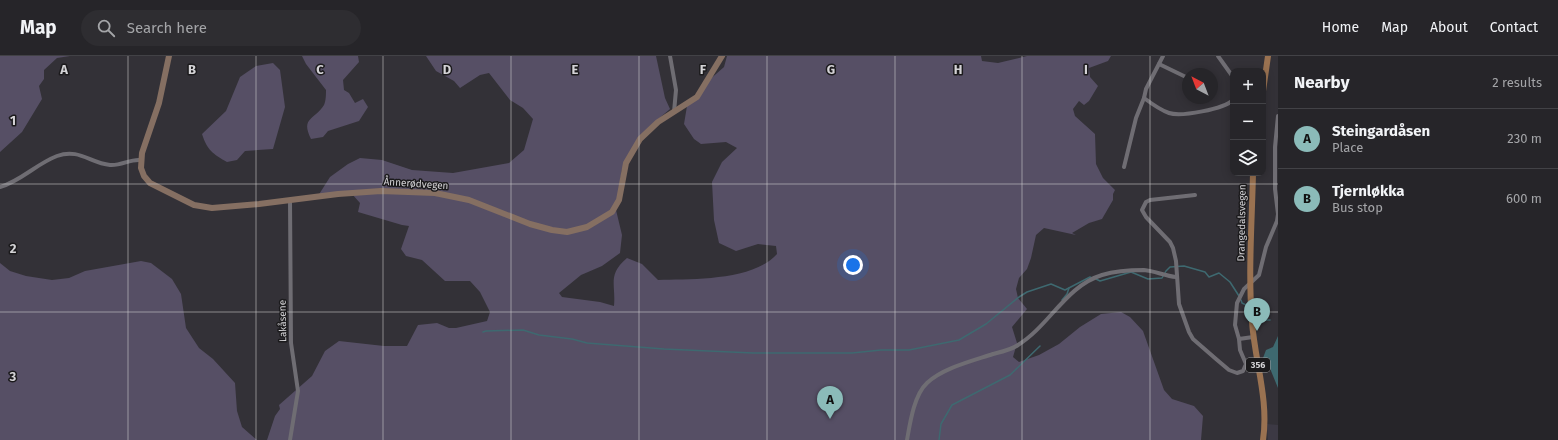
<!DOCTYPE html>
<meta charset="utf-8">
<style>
body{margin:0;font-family:"Fira Sans",sans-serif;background:#2e2d31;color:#f1f3f6}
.controls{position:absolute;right:12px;top:12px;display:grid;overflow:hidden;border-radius:8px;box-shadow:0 2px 10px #0003}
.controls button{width:36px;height:36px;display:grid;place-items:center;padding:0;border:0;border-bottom:1px solid #424246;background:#262529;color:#f1f3f6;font:20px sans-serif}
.compass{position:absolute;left:1182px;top:12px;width:36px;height:36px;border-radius:50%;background:#262529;box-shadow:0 2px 10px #0003;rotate:318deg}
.you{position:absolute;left:853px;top:209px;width:14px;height:14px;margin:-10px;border:3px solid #fff;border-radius:50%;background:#1a73e8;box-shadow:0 0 0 6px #1a73e833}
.badge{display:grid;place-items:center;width:26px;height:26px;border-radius:50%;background:#8bbbb9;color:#111;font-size:13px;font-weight:700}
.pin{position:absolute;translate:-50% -33px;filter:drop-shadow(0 1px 2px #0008)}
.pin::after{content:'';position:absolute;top:21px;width:14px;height:12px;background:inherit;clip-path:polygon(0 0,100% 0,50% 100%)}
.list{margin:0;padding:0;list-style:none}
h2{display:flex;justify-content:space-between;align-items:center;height:52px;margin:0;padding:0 16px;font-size:17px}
h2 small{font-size:13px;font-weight:400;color:#a4a5a8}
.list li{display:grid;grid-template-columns:26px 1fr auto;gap:12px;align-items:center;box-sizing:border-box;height:60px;padding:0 16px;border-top:1px solid #424246}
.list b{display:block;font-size:15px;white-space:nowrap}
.list p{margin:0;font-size:13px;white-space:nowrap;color:#a4a5a8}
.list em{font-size:13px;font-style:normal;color:#a4a5a8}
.icon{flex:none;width:22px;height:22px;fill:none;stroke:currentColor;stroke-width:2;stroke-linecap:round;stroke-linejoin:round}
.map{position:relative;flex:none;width:1278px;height:384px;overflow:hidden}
header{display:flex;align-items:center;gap:24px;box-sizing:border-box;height:56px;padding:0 20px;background:#262529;border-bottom:1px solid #424246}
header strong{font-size:19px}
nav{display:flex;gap:22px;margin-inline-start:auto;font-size:14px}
.search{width:280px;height:36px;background:#2e2d31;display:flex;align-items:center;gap:10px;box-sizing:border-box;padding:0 14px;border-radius:22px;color:#a4a5a8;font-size:15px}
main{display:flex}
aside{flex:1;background:#262529}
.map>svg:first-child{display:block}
.built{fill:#3c3944}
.green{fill:#564f65}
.water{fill:#3e6970}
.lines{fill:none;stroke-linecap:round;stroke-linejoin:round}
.stream{stroke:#3e6970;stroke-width:1.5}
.minor{stroke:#6f6d73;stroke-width:4}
.secondary{stroke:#856f62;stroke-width:6}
.primary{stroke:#9a7251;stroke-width:6}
.grid{fill:none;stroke:#d4d3d6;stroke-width:1;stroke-opacity:0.55}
.labels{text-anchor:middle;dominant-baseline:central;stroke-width:3;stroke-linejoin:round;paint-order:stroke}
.shield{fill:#1b1a1c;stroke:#9c9c9e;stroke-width:1}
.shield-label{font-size:9px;font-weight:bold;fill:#d4d3d6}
.street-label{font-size:10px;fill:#d4d3d6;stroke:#1b1a1c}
.grid-label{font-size:13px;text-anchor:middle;font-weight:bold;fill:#d4d3d6;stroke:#1b1a1c;stroke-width:3;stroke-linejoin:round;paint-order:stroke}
</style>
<header>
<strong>Map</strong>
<div class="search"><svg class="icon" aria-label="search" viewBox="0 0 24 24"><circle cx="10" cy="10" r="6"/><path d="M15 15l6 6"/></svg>Search here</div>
<nav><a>Home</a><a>Map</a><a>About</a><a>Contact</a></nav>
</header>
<main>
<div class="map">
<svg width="1278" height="384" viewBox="0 0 1278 384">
<rect width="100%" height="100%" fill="#333137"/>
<polygon class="built" points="1267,368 1278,369 1278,384 1268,384"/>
<g class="green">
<polygon points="0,0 70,0 57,2 44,14 44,23 39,30 42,43 22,76 0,96"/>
<path d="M302,0H358L359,6L343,24L344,34L349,37L355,47L363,43L368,51L359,65L328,75L323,81L311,83C300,61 315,64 324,49C326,45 326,38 326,34L306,8Z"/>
<path d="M426,0H656L665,42L670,53L650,70L622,113L616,154L622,179L620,197L602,210L581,219L559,237L562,241L600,246L614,250C616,228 607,219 627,202L642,208L658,224C692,223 753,225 777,198L776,190L758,188L736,195L719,187L714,164L712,126L722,106L737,92L726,86L701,88L694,83L684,68L687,50L708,25L724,11L727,0H981L982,5L998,7L1027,0H1111L1108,5L1089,12L1090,21L1098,30L1089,45L1084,49L1079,45L1073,53L1075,60L1095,78L1096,108L1103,122L1115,134L1113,138V144L1102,163L1089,167L1072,177L1076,179L1044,172L1036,179L1031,202L1027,213L1019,222L1016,233L1018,242L1027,253L1012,271L1017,287L1013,301L1019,306L1039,299L1059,288L1080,271L1101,258L1121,256L1130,261L1143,275L1164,334L1172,343L1194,350L1203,360L1201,384H267L275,360L280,353L279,349L312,320L325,295L339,285L384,290H407L418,269L437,267L449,272H456L487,265L490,256L480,236L470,225H445L422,204L406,200L401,193L409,170L402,169L358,156L360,147L352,138L318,140L330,121L348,108L360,102L382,104L412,114L453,117L509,107L524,94L533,63L523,52L510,44L489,17L480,19L460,32L454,25L436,15Z"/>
<path d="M273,7L280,14L285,51L273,93L245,95L237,104L227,106C213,98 207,94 202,78L226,55L240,21L256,10Z"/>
<polygon points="141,205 151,207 172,223 181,238 186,272 199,292 213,303 235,327 237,355 242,371 257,384 0,384 0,207 10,215 26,220 52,224 69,222 85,215"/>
</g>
<polygon class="water" points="1278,280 1278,332 1269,310 1265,307 1263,302 1266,294 1273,291"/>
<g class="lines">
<g class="stream">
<polyline points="1096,223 1100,225 1131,216 1148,223 1162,222 1166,215 1170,211 1184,210 1205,216 1209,221 1219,217 1230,226 1239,240"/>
<polyline points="1062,244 1067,238 1069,232"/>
<polyline points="1241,244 1242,247 1248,250"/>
<polyline points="1254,252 1257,254 1265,264 1270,264"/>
<polyline points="483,276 486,275 523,274 539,279 572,283 587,287 664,293 753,297 852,297 881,294 909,294 959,284 986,268 1019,241 1027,236 1051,228 1065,234 1090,221 1092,222"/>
<polyline points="939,384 941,368 952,349 1010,319 1040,290"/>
</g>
<g class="minor">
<polyline points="670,0 676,34 674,56"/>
<polyline points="1218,0 1233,21"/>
<polyline points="1159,8 1188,22"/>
<path d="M1144,42C1152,48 1160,54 1169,57C1181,61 1224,53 1233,44"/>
<polyline points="1124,111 1136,62 1144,42 1146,33 1163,0"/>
<path d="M0,131C21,125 36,108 57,100C79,92 90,107 110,109C121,110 130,103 140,104"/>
<polyline points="1195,139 1150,144 1146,146 1142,154 1146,161 1170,186 1173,192 1176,205 1179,248 1189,276 1193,283 1216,303 1229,314 1237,317 1243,315 1246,308 1240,294 1239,283"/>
<polyline points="290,144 291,287 298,335 290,384"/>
<polyline points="1253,281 1239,283 1235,269 1237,247 1244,233 1259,219 1266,191 1277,165 1278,158 1275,133 1275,91 1278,60"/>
<path d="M907,384C910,367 914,339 927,327C943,312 972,305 993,298C1001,296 1011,294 1018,289C1049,270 1066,230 1102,219C1115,215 1130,214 1144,214C1155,215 1165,220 1176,221"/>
</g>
<polyline class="secondary" points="169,0 159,47 142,97 141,112 144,120 150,127 194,149 212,152 259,148 338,138 381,135 435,137 469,144 530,168 552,174 567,176 587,171 612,156 619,144 626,107 640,83 658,66 697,41 722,0"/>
<g class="primary">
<polyline points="1263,35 1268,0"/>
<path d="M1253,117C1252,166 1248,217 1252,266C1255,306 1269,344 1263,384"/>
</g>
</g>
<path class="grid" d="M128,0V384M256,0V384M383,0V384M511,0V384M639,0V384M767,0V384M895,0V384M1022,0V384M1150,0V384M0,128H1278M0,256H1278"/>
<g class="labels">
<rect class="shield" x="1246" y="302" width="24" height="14" rx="3"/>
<g class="shield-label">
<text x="1258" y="309">356</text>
</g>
<g class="street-label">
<text transform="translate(416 128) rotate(4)">Ånnerødvegen</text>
<text transform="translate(1242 167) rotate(-89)">Drangedalsvegen</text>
<text transform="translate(283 265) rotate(-91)">Lakåsene</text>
</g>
</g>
<g class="grid-label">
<text x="64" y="18">A</text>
<text x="192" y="18">B</text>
<text x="320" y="18">C</text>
<text x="447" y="18">D</text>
<text x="575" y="18">E</text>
<text x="703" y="18">F</text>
<text x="831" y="18">G</text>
<text x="958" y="18">H</text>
<text x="1086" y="18">I</text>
<text x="13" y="69">1</text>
<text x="13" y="197">2</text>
<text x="13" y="325">3</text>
</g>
</svg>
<div class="controls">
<button>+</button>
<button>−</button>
<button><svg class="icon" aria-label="layers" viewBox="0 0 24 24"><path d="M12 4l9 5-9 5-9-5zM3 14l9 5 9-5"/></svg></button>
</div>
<svg class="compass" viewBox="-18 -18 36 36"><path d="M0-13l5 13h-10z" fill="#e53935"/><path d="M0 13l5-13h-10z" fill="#a4a5a8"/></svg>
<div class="you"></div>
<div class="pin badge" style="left:830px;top:363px">A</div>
<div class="pin badge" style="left:1257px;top:275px">B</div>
</div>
<aside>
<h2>Nearby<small>2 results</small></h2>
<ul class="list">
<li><span class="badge">A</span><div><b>Steingardåsen</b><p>Place</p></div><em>230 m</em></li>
<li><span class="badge">B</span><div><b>Tjernløkka</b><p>Bus stop</p></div><em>600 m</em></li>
</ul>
</aside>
</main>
